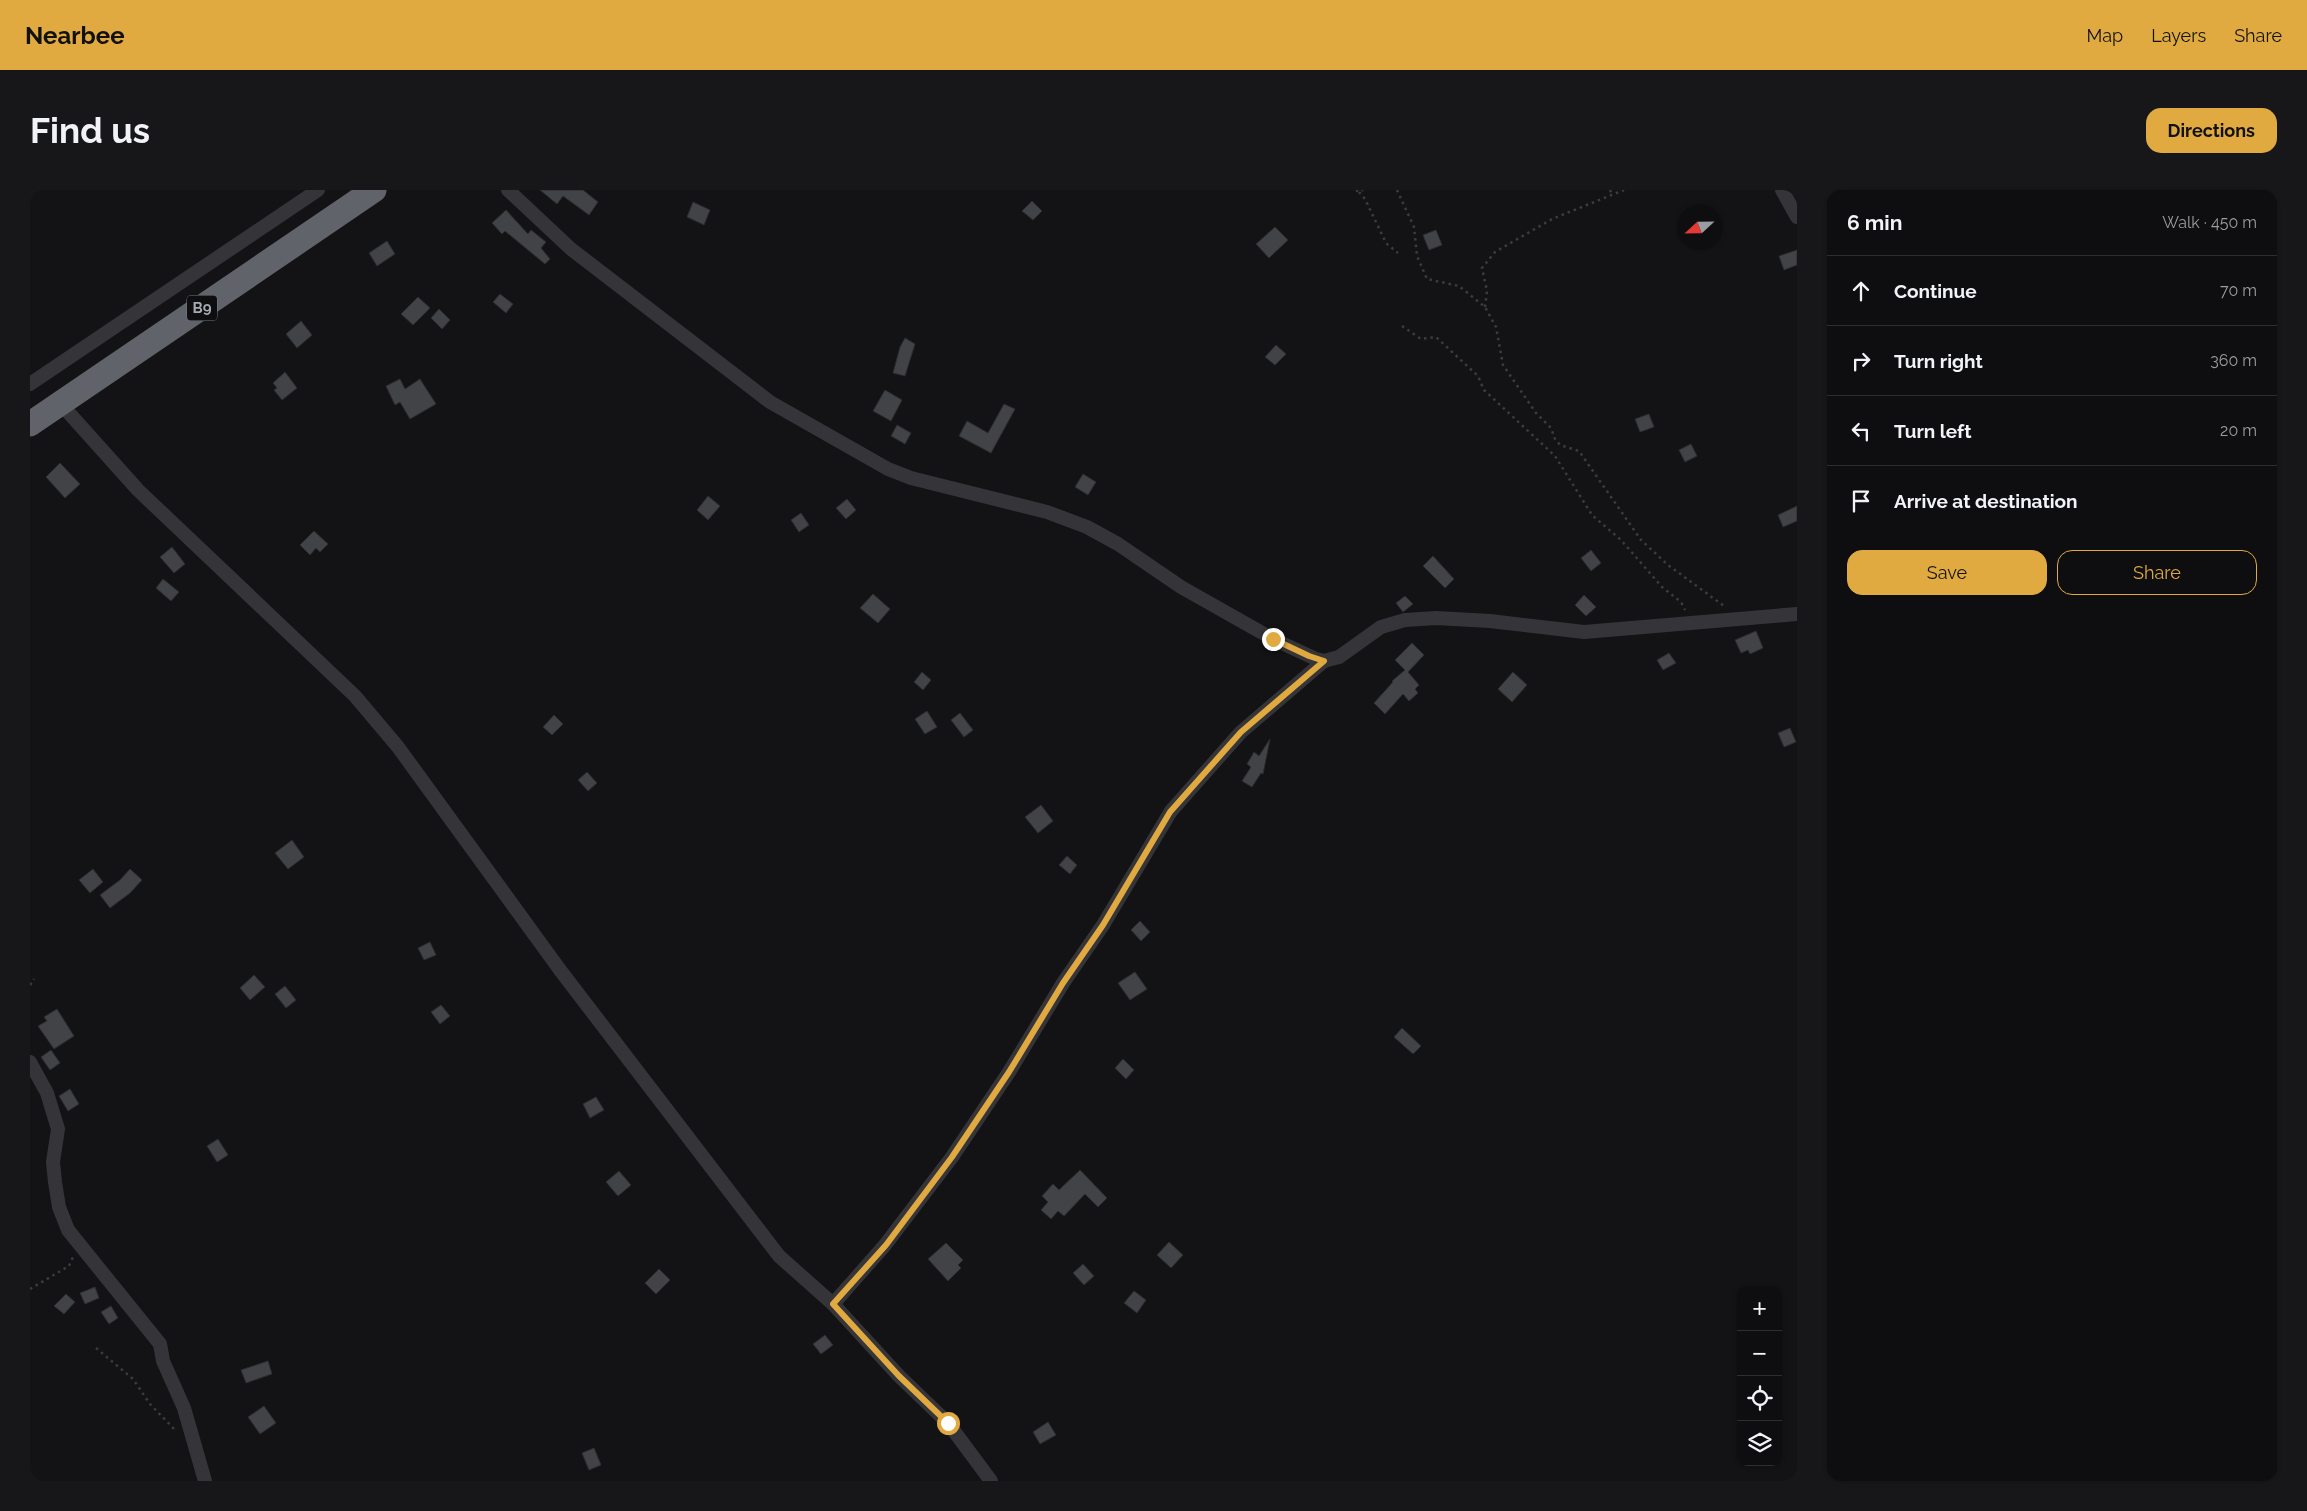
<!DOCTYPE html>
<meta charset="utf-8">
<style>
body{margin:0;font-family:Raleway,sans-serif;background:#171719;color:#f1f3f6}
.controls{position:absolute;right:15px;bottom:15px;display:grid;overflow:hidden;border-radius:10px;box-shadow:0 1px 4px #0004}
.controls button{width:45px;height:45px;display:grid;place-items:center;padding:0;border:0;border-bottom:1px solid #2e2e30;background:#0e0e10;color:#f1f3f6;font:25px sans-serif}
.compass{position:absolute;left:1647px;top:15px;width:45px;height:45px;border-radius:50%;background:#0e0e10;box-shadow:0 1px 4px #0004;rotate:248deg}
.stop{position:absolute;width:15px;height:15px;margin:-11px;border:4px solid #e0aa40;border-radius:50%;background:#fff}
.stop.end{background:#e0aa40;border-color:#fff;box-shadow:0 1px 5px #0008}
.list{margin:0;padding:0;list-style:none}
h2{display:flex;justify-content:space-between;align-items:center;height:65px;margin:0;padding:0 20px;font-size:21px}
h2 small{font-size:16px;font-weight:400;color:#9b9c9f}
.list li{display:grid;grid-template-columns:32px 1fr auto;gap:15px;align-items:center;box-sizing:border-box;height:70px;padding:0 20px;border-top:1px solid #2e2e30}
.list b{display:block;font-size:19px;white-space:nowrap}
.list em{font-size:16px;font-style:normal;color:#9b9c9f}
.actions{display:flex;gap:10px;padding:15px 20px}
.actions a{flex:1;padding:11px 0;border:1px solid #e0aa40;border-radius:15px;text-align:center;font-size:18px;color:#e0aa40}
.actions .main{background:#e0aa40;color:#111}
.icon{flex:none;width:28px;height:28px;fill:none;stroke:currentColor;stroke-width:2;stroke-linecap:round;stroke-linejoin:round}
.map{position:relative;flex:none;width:1767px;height:1291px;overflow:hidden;border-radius:15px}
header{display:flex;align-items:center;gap:30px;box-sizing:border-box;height:70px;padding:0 25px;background:#e0aa40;color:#111}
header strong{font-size:24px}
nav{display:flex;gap:28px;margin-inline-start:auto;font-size:18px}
.intro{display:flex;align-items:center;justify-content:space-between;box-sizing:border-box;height:120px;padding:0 30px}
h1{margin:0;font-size:35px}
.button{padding:12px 22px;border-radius:15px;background:#e0aa40;color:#111;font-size:18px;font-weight:700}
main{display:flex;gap:30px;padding:0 30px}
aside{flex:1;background:#0e0e10;border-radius:15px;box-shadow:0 1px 4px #0004}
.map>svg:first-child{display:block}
.building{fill:#424347;stroke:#2d2d30}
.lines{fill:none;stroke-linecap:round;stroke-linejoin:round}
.path{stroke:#3b3c40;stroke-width:2.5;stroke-dasharray:2.5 4;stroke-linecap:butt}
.street{stroke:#353539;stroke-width:14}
.highway{stroke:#61636a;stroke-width:25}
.route{stroke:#e0aa40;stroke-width:6}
.labels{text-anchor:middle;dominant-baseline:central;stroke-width:4;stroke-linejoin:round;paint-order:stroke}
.shield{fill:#0e0e10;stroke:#787b83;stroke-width:1}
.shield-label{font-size:15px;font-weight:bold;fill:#a6aab4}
</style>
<header>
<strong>Nearbee</strong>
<nav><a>Map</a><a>Layers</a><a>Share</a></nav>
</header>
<div class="intro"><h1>Find us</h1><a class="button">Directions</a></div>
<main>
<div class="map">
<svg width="1767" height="1291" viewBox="0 0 1767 1291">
<rect width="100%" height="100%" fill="#131315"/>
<g class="building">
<polygon points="510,0 553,0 568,12 559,25 533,6 527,14"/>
<polygon points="1002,11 1012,21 1003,30 992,21"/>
<polygon points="663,12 680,20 674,35 657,27"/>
<polygon points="476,20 498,44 501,40 516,52 511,58 520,69 515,74 475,41 472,44 462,33"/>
<polygon points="1245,37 1258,50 1239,68 1226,54"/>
<polygon points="1406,40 1412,55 1399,60 1393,45"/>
<polygon points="357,51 365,64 347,76 339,63"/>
<polygon points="1767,60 1767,75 1754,80 1749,66"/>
<polygon points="470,104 483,114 476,123 463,112"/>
<polygon points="388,107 400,118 383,135 371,124"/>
<polygon points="409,119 420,130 412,139 401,128"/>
<polygon points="271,131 282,145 267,158 256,144"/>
<polygon points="875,148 885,154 875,186 863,183 870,157"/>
<polygon points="1246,155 1256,164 1245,175 1235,167"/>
<polygon points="255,182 267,198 252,210 244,200 247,198 243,193"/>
<polygon points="370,189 375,199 390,189 406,214 380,229 370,212 365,215 356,196"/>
<polygon points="855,200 872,210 861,231 843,221"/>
<polygon points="974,214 985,219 961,263 929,246 937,231 958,243"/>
<polygon points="1619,224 1624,237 1610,242 1605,229"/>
<polygon points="867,235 881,243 875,254 861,246"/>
<polygon points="1661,254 1667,266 1655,272 1649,260"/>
<polygon points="30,273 50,294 35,308 16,287"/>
<polygon points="1053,284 1066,292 1058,305 1045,297"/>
<polygon points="678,306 690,316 678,330 667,320"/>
<polygon points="817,309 826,320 816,329 806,318"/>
<polygon points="1767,316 1767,331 1753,337 1748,325"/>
<polygon points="771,323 779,335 769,342 761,330"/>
<polygon points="284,341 298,354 290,362 286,358 280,365 270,355"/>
<polygon points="142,357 155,374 144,383 130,367"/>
<polygon points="1561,360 1571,373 1561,381 1551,368"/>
<polygon points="1403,366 1424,389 1415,398 1393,376"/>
<polygon points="133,389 149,402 141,411 126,398"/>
<polygon points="843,404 860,419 848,433 830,418"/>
<polygon points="1554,405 1566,417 1556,426 1545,415"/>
<polygon points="1375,406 1383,414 1373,422 1366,413"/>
<polygon points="1726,441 1733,458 1720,464 1718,460 1711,463 1705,450"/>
<polygon points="1382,453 1394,465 1378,482 1389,495 1385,499 1388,503 1379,511 1373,504 1355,524 1344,513 1363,492 1362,491 1375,480 1365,470"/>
<polygon points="1639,463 1646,473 1633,480 1627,470"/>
<polygon points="892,482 901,490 893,500 884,492"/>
<polygon points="1483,482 1497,495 1482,512 1468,499"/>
<polygon points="897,521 907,537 895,544 885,529"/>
<polygon points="930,523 943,540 934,547 921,530"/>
<polygon points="524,525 533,534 522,545 513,537"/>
<polygon points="1760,538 1766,552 1754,557 1748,543"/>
<polygon points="1240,549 1233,584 1231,583 1222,597 1212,591 1221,577 1217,574 1224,562 1229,566"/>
<polygon points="557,582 567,593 558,601 548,590"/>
<polygon points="1011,615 1023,631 1008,643 995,627"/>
<polygon points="262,650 274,667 258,679 245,663"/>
<polygon points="1037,666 1047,675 1040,684 1029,675"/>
<polygon points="63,679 73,692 60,703 49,690"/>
<polygon points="100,679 112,690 100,703 80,718 70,705 90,690"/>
<polygon points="1110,731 1120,742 1111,751 1101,740"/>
<polygon points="400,752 406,765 394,770 388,758"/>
<polygon points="1105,782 1117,799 1100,810 1088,793"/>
<polygon points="224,785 235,797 220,810 210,798"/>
<polygon points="255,796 266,810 256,818 245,804"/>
<polygon points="411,815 420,826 410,834 401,822"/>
<polygon points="27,819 44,846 24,859 8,836 17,831 14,827"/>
<polygon points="1372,838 1391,856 1383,864 1364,847"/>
<polygon points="21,860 30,873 20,880 11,867"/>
<polygon points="1093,869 1104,880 1096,889 1085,878"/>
<polygon points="40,899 49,914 38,921 29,906"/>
<polygon points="566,907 574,920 560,928 553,914"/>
<polygon points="188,949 198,965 187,972 177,956"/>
<polygon points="1050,980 1077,1008 1068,1017 1055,1004 1034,1026 1028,1021 1021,1029 1011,1020 1018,1012 1012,1006 1023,994 1029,1000"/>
<polygon points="589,981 601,995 588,1006 576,992"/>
<polygon points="1139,1052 1153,1065 1141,1078 1127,1065"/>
<polygon points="916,1053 933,1070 928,1075 931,1078 918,1091 898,1069"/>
<polygon points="1053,1074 1064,1086 1054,1095 1043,1083"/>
<polygon points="629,1079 640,1090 626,1104 615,1093"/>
<polygon points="65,1097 69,1108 55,1114 50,1103"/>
<polygon points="1104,1101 1116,1110 1107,1123 1094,1113"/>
<polygon points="36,1104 45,1112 34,1124 24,1116"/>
<polygon points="81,1116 88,1128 79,1134 71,1122"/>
<polygon points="795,1145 803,1155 791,1164 783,1154"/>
<polygon points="238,1171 242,1184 216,1193 211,1180"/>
<polygon points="234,1216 246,1233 230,1244 218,1227"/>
<polygon points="1018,1232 1026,1245 1010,1254 1003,1242"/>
<polygon points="564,1258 571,1275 559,1280 552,1263"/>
</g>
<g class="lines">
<g class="path">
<polyline points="1326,0 1329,2 1333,0"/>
<polyline points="1367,0 1384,37 1387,66 1397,89 1429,96 1455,117 1466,137 1473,175 1506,223 1521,238 1525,249 1530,255 1549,261 1611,350 1638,375 1694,416"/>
<polyline points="1580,0 1582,4"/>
<polyline points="1329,2 1335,9 1356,53 1368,63"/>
<polyline points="1455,117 1457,101 1452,78 1465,62 1522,29 1594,0"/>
<polyline points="1372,136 1391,149 1406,147 1448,186 1454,200 1525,266 1562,325 1591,350 1632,397 1651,412 1655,420"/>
<polyline points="0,795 4,789"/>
<polyline points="0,1099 39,1076 43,1067"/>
<polyline points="66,1158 103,1189 120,1214 145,1240"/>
</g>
<g class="street">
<polyline points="478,0 541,59 740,212 858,279 881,288 1017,322 1057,337 1088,354 1151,397 1243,449 1286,469 1294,471 1309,467 1351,437 1375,430 1406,428 1460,431 1554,442 1767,424"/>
<polyline points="1752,0 1767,27"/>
<polyline points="0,194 288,0"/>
<polyline points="30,213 108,300 325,506 368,557 530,780 749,1066 803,1114 869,1186 918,1233 961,1291"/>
<polyline points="0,872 17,903 28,939 23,972 25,992 29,1017 38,1040 130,1154 133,1171 154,1218 175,1291"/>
<polyline points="803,1114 855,1055 922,967 979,882 1033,793 1073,735 1141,621 1211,542 1294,471"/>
</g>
<polyline class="highway" points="0,234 344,0"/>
</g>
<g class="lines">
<polyline class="route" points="918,1233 869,1186 803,1114 856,1055 922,967 979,882 1033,793 1073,735 1140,622 1211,542 1294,471 1279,466 1243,449"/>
</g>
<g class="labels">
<rect class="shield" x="157" y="105.5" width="30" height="25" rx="4"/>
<g class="shield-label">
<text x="172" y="118">B9</text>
</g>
</g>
</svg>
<div class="controls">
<button>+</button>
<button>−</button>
<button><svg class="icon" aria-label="locate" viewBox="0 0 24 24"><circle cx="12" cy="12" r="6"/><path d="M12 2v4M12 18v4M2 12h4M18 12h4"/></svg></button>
<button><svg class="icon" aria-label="layers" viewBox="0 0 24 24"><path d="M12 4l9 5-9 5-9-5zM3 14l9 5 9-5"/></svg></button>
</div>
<svg class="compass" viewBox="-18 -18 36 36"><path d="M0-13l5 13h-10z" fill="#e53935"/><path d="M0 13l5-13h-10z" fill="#9b9c9f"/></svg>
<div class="stop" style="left:918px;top:1233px"></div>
<div class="stop end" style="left:1243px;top:449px"></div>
</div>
<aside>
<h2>6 min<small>Walk · 450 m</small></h2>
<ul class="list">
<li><svg class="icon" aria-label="ahead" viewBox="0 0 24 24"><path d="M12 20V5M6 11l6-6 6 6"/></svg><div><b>Continue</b></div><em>70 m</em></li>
<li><svg class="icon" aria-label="right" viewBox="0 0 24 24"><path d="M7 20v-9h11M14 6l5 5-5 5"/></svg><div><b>Turn right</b></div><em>360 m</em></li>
<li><svg class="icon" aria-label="left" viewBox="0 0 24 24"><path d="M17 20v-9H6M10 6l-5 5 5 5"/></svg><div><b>Turn left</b></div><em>20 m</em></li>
<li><svg class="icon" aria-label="arrive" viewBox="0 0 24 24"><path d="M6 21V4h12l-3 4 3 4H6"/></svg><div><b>Arrive at destination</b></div></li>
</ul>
<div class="actions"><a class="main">Save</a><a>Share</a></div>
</aside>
</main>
